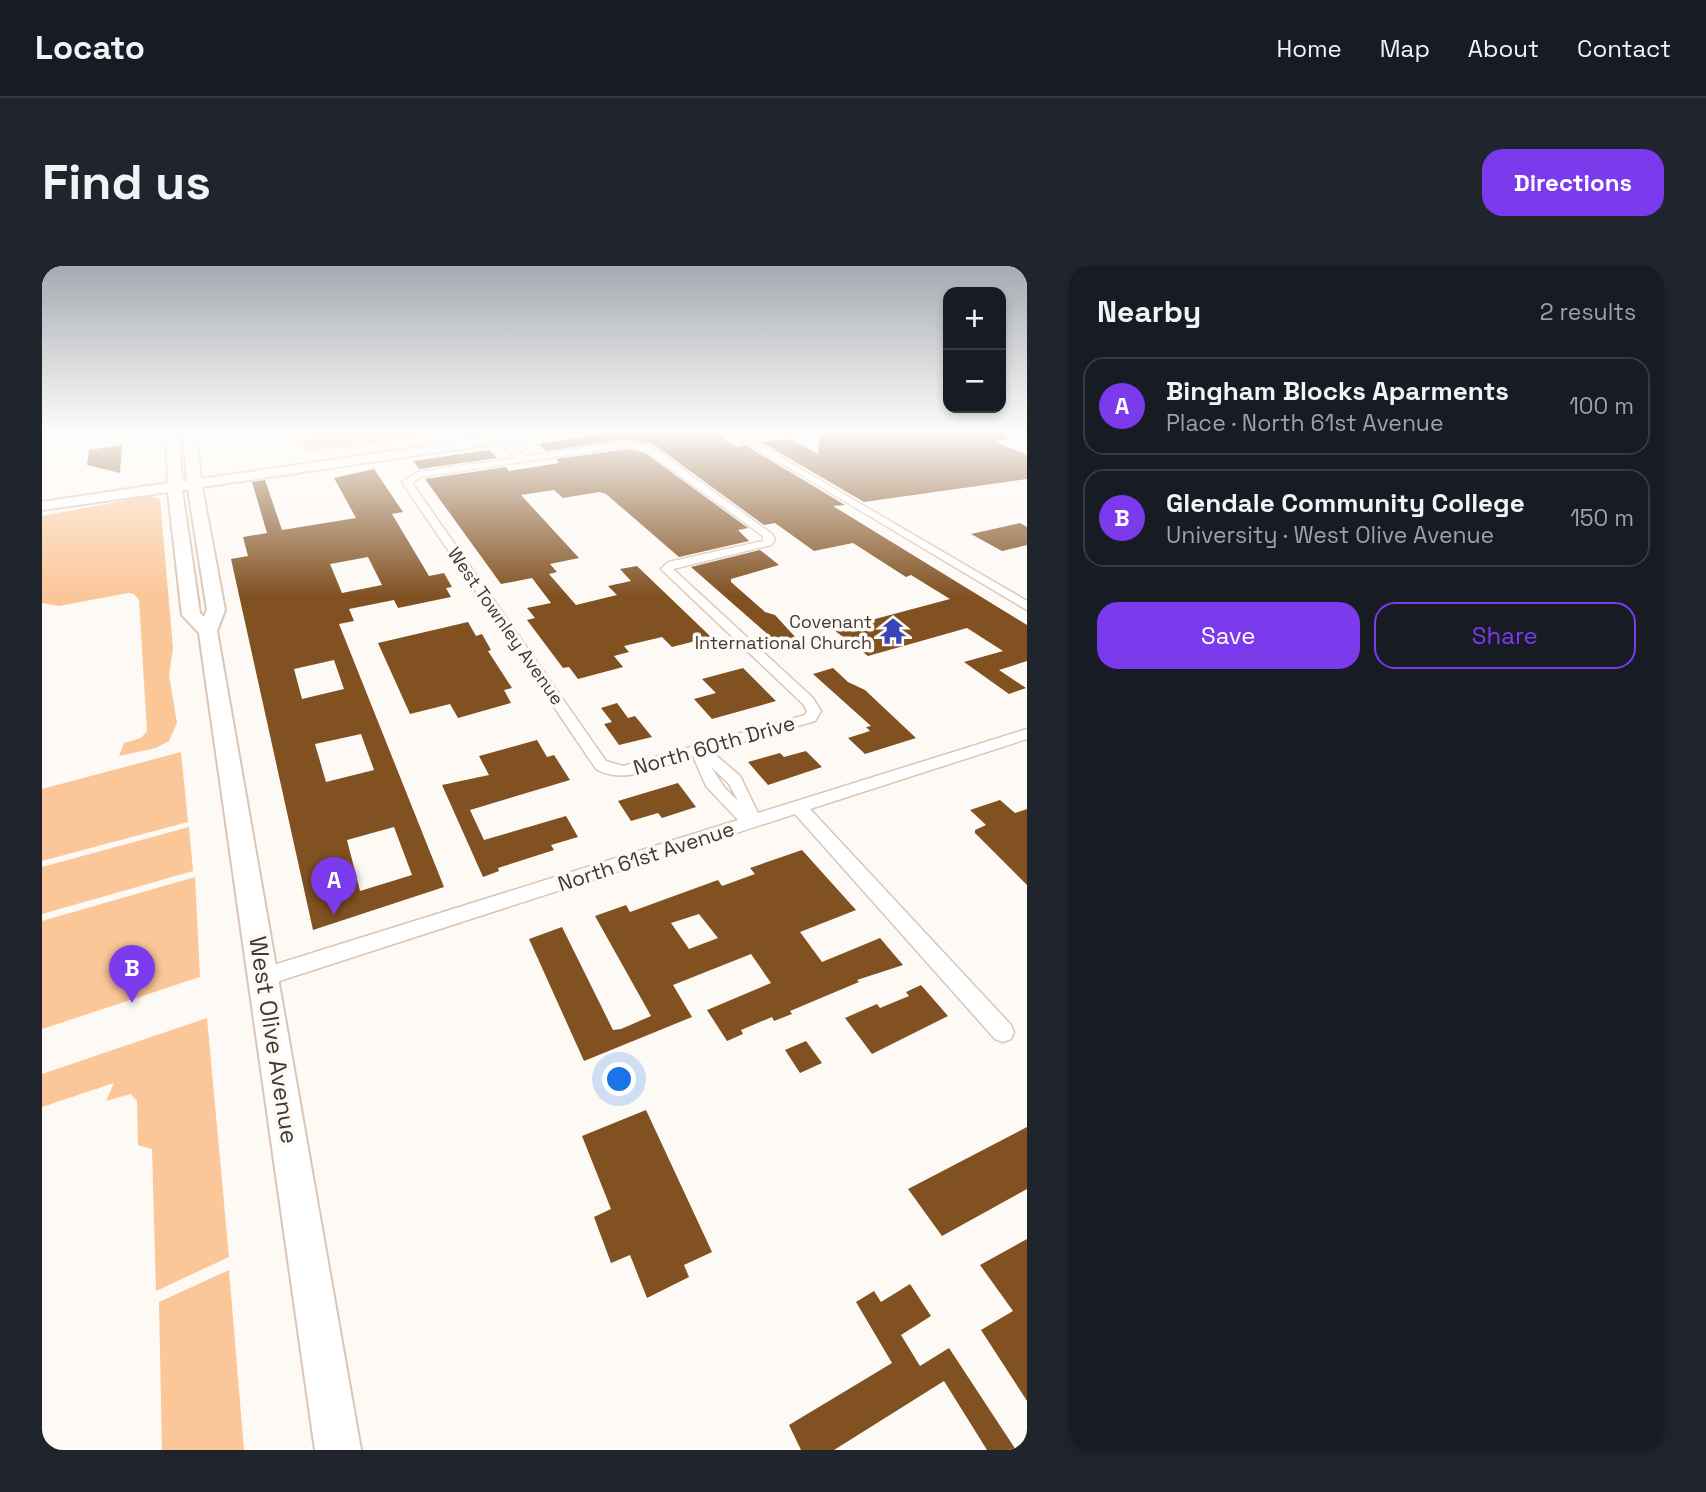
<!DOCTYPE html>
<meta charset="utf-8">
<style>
body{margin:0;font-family:"Space Grotesk",sans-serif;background:#20242c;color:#f1f3f6}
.controls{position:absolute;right:21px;top:21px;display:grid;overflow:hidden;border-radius:14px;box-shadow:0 4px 10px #0003}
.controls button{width:63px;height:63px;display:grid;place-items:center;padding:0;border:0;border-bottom:2px solid #363941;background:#171b24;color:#f1f3f6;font:35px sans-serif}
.you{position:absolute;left:578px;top:814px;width:24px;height:24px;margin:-18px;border:5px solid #fff;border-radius:50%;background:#1a73e8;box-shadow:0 0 0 10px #1a73e833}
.badge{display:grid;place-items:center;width:46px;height:46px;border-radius:50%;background:#7c3aed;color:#fff;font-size:23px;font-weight:700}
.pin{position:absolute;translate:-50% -58px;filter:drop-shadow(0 2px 4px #0008)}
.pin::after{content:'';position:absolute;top:37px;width:24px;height:21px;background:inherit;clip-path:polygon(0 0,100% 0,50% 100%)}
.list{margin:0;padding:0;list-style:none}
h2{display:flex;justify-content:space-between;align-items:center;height:91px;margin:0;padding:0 28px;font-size:30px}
h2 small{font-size:23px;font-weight:400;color:#9ea1a6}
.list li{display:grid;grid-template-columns:46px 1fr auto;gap:21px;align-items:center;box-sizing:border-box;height:98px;margin:0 14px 14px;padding:0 14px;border:2px solid #363941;border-radius:21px}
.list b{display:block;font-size:26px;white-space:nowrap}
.list p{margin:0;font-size:23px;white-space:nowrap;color:#9ea1a6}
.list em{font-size:23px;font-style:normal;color:#9ea1a6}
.actions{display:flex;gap:14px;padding:21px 28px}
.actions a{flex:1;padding:16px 0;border:2px solid #7c3aed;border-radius:21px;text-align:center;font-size:24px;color:#7c3aed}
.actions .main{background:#7c3aed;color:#fff}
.map{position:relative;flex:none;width:985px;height:1184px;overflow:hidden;border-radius:21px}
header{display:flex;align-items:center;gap:42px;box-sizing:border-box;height:98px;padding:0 35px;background:#171b24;border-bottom:2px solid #363941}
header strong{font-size:33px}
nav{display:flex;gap:38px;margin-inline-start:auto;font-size:24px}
.intro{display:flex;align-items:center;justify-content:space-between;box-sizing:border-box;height:168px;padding:0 42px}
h1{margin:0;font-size:49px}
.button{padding:18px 32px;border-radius:21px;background:#7c3aed;color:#fff;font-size:24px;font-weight:700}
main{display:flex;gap:42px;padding:0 42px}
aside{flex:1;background:#171b24;border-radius:21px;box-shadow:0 4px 10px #0003}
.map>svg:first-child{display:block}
.green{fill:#fbc698}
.building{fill:#815121;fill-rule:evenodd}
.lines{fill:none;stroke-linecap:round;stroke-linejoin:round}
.street-casing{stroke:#dbc6b5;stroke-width:3}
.secondary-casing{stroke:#dbc6b5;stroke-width:4}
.street{fill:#fff;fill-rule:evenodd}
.secondary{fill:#fff;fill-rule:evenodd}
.labels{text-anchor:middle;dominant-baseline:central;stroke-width:7;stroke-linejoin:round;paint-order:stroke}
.far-poi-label{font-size:18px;fill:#423932;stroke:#fdf9f5;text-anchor:end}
.far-street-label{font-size:18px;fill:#423932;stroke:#fdf9f5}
.street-label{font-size:21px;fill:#423932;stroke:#fdf9f5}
.near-street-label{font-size:24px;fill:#423932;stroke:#fdf9f5}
</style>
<header>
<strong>Locato</strong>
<nav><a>Home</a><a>Map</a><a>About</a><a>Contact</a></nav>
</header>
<div class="intro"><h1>Find us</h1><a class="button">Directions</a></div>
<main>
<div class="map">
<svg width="985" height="1184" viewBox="0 0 985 1184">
<rect width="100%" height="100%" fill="#fdf9f5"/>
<g class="green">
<path d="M354,165H419L302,182L263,184L253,179C260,167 334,170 354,165Z"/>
<polygon points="107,230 118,233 131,383 127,409 135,457 127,475 114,482 77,490 82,477 99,472 105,465 97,334 92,328 86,327 17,340 0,337 0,250"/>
<polygon points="139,486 146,556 0,595 0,523"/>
<polygon points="147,561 151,605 0,648 0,601"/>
<polygon points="153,611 158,711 0,763 0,655"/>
<polygon points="165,752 187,991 114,1025 110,883 96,879 95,835 89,828 64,835 72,817 0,841 0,808"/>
<polygon points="187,1004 202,1184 120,1184 117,1036"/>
</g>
<g class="building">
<polygon points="577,165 669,165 694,181 703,179 803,239 791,240 985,359 985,395 957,404 984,422 967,428 922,396 961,385 925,362 826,390 792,364 908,333 869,309 864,311 811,277 772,285 733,257 722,259 611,178 586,173 504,185 497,178"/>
<polygon points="778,165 964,165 965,173 952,175 985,189 985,213 822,236 719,176 748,173 776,188"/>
<polygon points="80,179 78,207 45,199 47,184"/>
<polygon points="586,183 603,187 706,262 696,264 707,275 637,291 564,228 557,226 521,232 512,224 479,229 537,292 508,298 515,306 507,308 534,339 575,329 566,320 589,315 578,303 595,300 669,371 630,381 620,371 582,380 587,386 572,390 581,401 536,413 527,401 521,402 485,354 493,352 485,342 509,337 490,312 459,318 383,213 464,201 467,205 517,197 514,193"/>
<polygon points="447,184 455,192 377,203 371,195"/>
<path d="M332,203L361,246L350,248L387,310L402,307L410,321L404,322L409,331L356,342L352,334L307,343L312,355L297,358L402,621L271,664L189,293L206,290L201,271L225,267L210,216L223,214L240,264L314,252L292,212ZM326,291L340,319L300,327L288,298ZM292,394L302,423L260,433L252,403ZM319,468L332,504L284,516L273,478ZM352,561L370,609L318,625L305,574Z"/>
<polygon points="978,257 985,261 985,279 960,285 929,268"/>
<polygon points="718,284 737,299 689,313 689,316 723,346 733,349 755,373 737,378 649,301"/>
<polygon points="426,356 434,370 440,368 449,384 446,385 470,422 462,424 469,437 416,452 408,438 368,448 336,377"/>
<polygon points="701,402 734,435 670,453 652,433 674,427 660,413"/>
<polygon points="791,402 806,416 823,424 874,472 823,488 806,472 828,465 824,461 829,460 771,408"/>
<polygon points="575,437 586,452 593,450 610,471 577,479 562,458 570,456 559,442"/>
<polygon points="495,474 505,491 512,489 528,514 428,544 442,574 524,550 536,571 509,579 512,584 456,602 457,605 441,611 400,519 447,509 437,490"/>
<polygon points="764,485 780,501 726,519 706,496 738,487 742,491"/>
<polygon points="636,517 654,541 620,552 616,547 589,555 576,535"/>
<polygon points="958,534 973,547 985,543 985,619 933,567 933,564 944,559 928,544"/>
<path d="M760,584L814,644L758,666L780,696L838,672L861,699L815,714L817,716L748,745L750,748L732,755L730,751L699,764L701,768L685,775L665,744L729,717L709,688L631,719L650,751L542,795L487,673L520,661L571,764L579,763L609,750L553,650L584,639L588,646L676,614L680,620L713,608L708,602ZM657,648L676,672L647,683L629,657Z"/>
<polygon points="879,719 906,750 830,788 803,752 835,738 838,742 867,730 864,726"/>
<polygon points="764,775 780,797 758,807 743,784"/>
<polygon points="604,844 670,986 642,999 647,1011 605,1032 588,989 569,997 552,951 569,943 540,870"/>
<polygon points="985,861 985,923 900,970 866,923"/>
<polygon points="985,973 985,1135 939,1064 971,1045 938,999"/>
<polygon points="868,1018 889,1050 859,1069 878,1100 907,1082 974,1184 945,1184 902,1115 792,1184 759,1184 747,1159 850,1097 814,1036 832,1025 839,1036"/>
</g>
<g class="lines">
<defs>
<g id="street">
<polygon points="685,165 694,165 985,335 985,344"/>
<path d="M460,170H466V177L484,190L586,176L610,181L730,268L733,274L729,279L631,303L771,432L779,445L773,455L669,485L698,510L716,547L985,463V473L768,543L969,759L972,766L969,773L961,776L953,773L753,548L222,720L215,717L212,711L215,705L222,702L696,554L664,520L651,490C622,499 581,520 554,503L360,216L376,206L474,192L458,177ZM586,180L604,185L721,270V275L626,296L619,303L761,438L765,445L763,449L581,500L564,495L370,217L379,211ZM669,501L687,518L696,535L682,521Z"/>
</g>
<path id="secondary" d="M124,165H136L140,215H145L141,165H153L159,213L490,165H518L512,169L160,221L183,344L175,365L319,1184H273L157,367L140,349L126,226L0,244V236L126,217ZM146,223L165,344L162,351L158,347L140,224Z"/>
</defs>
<use href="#street" class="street-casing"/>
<use href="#secondary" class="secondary-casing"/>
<use href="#street" class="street"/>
<use href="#secondary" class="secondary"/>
</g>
<linearGradient id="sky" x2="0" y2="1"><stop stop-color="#a5abb2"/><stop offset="0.5" stop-color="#fefcfa"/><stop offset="1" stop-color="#fefcfa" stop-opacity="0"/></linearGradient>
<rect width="985" height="330" fill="url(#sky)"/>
<defs>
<symbol id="temple-bare" viewBox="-9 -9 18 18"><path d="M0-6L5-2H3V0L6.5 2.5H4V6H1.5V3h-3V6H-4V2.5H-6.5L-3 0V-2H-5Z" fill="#3946b9" stroke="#fdf9f5" stroke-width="2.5" paint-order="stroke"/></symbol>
</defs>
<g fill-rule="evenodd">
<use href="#temple-bare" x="832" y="346" width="38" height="38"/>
</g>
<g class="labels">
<g class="far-poi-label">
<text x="830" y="355">Covenant<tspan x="830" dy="21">International Church</tspan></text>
</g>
<g class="far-street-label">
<text transform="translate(464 360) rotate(55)">West Townley Avenue</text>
</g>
<g class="street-label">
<text transform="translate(672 479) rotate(-16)">North 60th Drive</text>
<text transform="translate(604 590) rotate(-18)">North 61st Avenue</text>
</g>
<g class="near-street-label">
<text transform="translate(232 774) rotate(81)">West Olive Avenue</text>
</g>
</g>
</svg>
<div class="controls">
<button>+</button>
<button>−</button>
</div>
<div class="you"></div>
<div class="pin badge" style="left:292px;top:649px">A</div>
<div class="pin badge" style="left:90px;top:737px">B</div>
</div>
<aside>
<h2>Nearby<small>2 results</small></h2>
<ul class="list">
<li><span class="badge">A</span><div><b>Bingham Blocks Aparments</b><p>Place · North 61st Avenue</p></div><em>100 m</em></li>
<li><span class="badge">B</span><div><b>Glendale Community College</b><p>University · West Olive Avenue</p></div><em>150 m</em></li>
</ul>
<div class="actions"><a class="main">Save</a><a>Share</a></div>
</aside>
</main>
